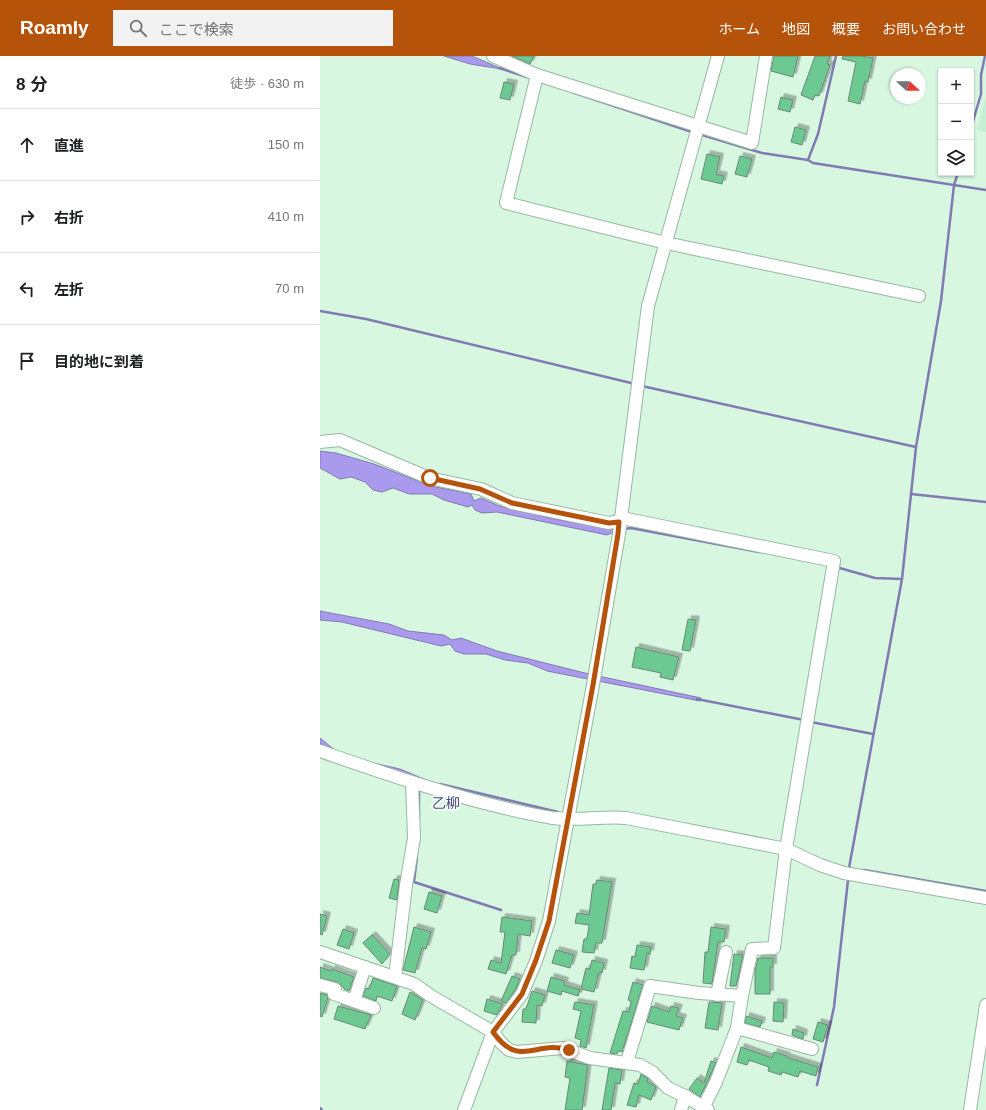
<!DOCTYPE html>
<html lang="ja">
<meta charset="utf-8">
<style>
body{margin:0;font-family:Arial,"Noto Sans JP",sans-serif;background:#f2f2f2;color:#202124}
.controls{position:absolute;right:12px;top:12px;display:grid;overflow:hidden;border-radius:0px;box-shadow:0 1px 3px #0004}
.controls button{width:36px;height:36px;display:grid;place-items:center;padding:0;border:0;border-bottom:1px solid #e0e0e0;background:#fff;color:#202124;font:20px sans-serif}
.compass{position:absolute;left:570px;top:12px;width:36px;height:36px;border-radius:50%;background:#fff;box-shadow:0 1px 3px #0004;rotate:111deg}
.stop{position:absolute;width:12px;height:12px;margin:-9px;border:3px solid #b45309;border-radius:50%;background:#fff}
.stop.end{background:#b45309;border-color:#fff;box-shadow:0 1px 4px #0008}
.list{margin:0;padding:0;list-style:none}
h2{display:flex;justify-content:space-between;align-items:center;height:52px;margin:0;padding:0 16px;font-size:17px}
h2 small{font-size:13px;font-weight:400;color:#757577}
.list li{display:grid;grid-template-columns:26px 1fr auto;gap:12px;align-items:center;box-sizing:border-box;height:72px;padding:0 16px;border-top:1px solid #e0e0e0}
.list b{display:block;font-size:15px;white-space:nowrap}
.list em{font-size:13px;font-style:normal;color:#757577}
.icon{flex:none;width:22px;height:22px;fill:none;stroke:currentColor;stroke-width:2;stroke-linecap:round;stroke-linejoin:round}
.map{position:relative;flex:none;width:666px;height:1054px;overflow:hidden}
header{display:flex;align-items:center;gap:24px;box-sizing:border-box;height:56px;padding:0 20px;background:#b45309;color:#fff}
header strong{font-size:19px}
nav{display:flex;gap:22px;margin-inline-start:auto;font-size:14px}
.search{width:280px;height:36px;background:#f2f2f2;display:flex;align-items:center;gap:10px;box-sizing:border-box;padding:0 14px;border-radius:0px;color:#757577;font-size:15px}
main{display:flex}
aside{flex:1;background:#fff}
.map>svg:first-child{display:block}
.built{fill:#c6eed3}
.water{fill:#aa9aed;stroke:#827ab2}
.lines{fill:none;stroke-linecap:round;stroke-linejoin:round}
.stream{stroke:#827ab2;stroke-width:2.5}
.building{fill:#6dc992;stroke:#6a8874;filter:url(#shadow)}
.minor-casing{stroke:#98b7a2;stroke-width:14}
.minor{stroke:#fff;stroke-width:12}
.route{stroke:#b45309;stroke-width:5}
.labels{text-anchor:middle;dominant-baseline:central;stroke-width:3.5;stroke-linejoin:round;paint-order:stroke}
.neighbourhood-label{font-size:14px;fill:#4f417e;stroke:#f2fff6}
</style>
<header>
<strong>Roamly</strong>
<div class="search"><svg class="icon" aria-label="search" viewBox="0 0 24 24"><circle cx="10" cy="10" r="6"/><path d="M15 15l6 6"/></svg>ここで検索</div>
<nav><a>ホーム</a><a>地図</a><a>概要</a><a>お問い合わせ</a></nav>
</header>
<main>
<aside>
<h2>8 分<small>徒歩 · 630 m</small></h2>
<ul class="list">
<li><svg class="icon" aria-label="ahead" viewBox="0 0 24 24"><path d="M12 20V5M6 11l6-6 6 6"/></svg><div><b>直進</b></div><em>150 m</em></li>
<li><svg class="icon" aria-label="right" viewBox="0 0 24 24"><path d="M7 20v-9h11M14 6l5 5-5 5"/></svg><div><b>右折</b></div><em>410 m</em></li>
<li><svg class="icon" aria-label="left" viewBox="0 0 24 24"><path d="M17 20v-9H6M10 6l-5 5 5 5"/></svg><div><b>左折</b></div><em>70 m</em></li>
<li><svg class="icon" aria-label="arrive" viewBox="0 0 24 24"><path d="M6 21V4h12l-3 4 3 4H6"/></svg><div><b>目的地に到着</b></div></li>
</ul>
</aside>
<div class="map">
<svg width="666" height="1054" viewBox="0 0 666 1054">
<defs>
<filter id="shadow"><feDropShadow dx="3.5" dy="-3.5" stdDeviation="0" flood-color="#0004"/></filter>
</defs>
<rect width="100%" height="100%" fill="#d7f7e1"/>
<polygon class="built" points="666,41 666,76 657,74"/>
<g class="water">
<polygon points="124,0 152,0 182,13 150,8"/>
<polygon points="0,395 16,397 54,408 111,430 151,438 154,445 161,442 179,450 235,463 294,473 294,476 287,479 177,456 162,457 155,454 152,449 148,451 124,444 112,438 89,438 73,432 62,436 53,434 45,426 31,421 20,423 0,412"/>
<polygon points="0,555 69,568 88,575 124,579 132,584 141,582 177,595 269,618 381,642 380,645 227,615 208,607 185,604 166,598 144,598 135,595 130,588 121,590 22,566 0,564"/>
<polygon points="0,682 16,695 49,706 80,713 111,726 111,727 0,690"/>
</g>
<g class="lines">
<g class="stream">
<polyline points="179,12 213,23"/>
<polyline points="252,36 372,76"/>
<polyline points="651,72 661,38 661,19 665,0"/>
<polyline points="379,78 442,97 488,104 493,107 666,134"/>
<polyline points="488,104 498,78 516,0"/>
<polyline points="0,255 46,263 311,327"/>
<polyline points="322,330 596,391"/>
<polyline points="591,438 666,446"/>
<polyline points="304,473 311,472 439,496"/>
<polyline points="516,511 555,522 582,523"/>
<polyline points="377,643 484,664"/>
<polyline points="491,666 553,678"/>
<polyline points="120,728 238,756"/>
<polyline points="99,735 99,761"/>
<polyline points="97,800 94,826 181,854"/>
<polyline points="531,812 529,812 582,523 596,391 621,245 634,129 638,117"/>
<polyline points="544,814 666,835"/>
<polyline points="497,1029 514,951 528,824"/>
<polyline points="0,1052 2,1054"/>
</g>
</g>
<g class="building">
<polygon points="192,0 214,0 210,8"/>
<polygon points="454,0 478,0 473,21 451,15"/>
<polygon points="495,0 510,0 507,8 510,9 499,40 495,39 493,44 481,39"/>
<polygon points="523,0 541,0 553,2 548,26 545,25 540,48 528,45 536,6 522,3"/>
<polygon points="184,26 194,28 190,44 180,42"/>
<polygon points="461,41 473,44 470,56 458,53"/>
<polygon points="475,71 486,74 482,89 471,86"/>
<polygon points="387,98 400,101 396,118 404,120 402,128 381,123"/>
<polygon points="420,100 432,103 427,121 415,118"/>
<polygon points="368,563 376,564 370,595 362,594"/>
<polygon points="316,591 359,601 353,624 340,621 341,617 312,611"/>
<polygon points="74,823 79,824 77,844 69,842"/>
<polygon points="277,824 292,826 282,887 276,887 274,897 262,896 264,883 267,883 269,869 255,867 257,857 269,859 273,828 276,828"/>
<polygon points="109,836 122,840 117,857 104,853"/>
<polygon points="0,858 7,860 2,879 0,878"/>
<polygon points="182,861 212,865 210,880 198,878 196,899 192,899 186,918 168,913 171,904 181,907 185,876 180,876"/>
<polygon points="94,871 111,876 106,893 102,892 95,917 83,914"/>
<polygon points="391,871 406,873 404,886 398,886 392,928 383,927 385,896 388,896"/>
<polygon points="23,873 34,877 29,893 17,889"/>
<polygon points="52,879 70,898 62,908 43,887"/>
<polygon points="317,889 331,891 330,898 327,897 324,914 310,912 312,900 315,901"/>
<polygon points="236,894 254,899 250,912 232,907"/>
<polygon points="414,898 423,899 416,930 410,930"/>
<polygon points="438,902 453,902 453,911 450,911 450,938 435,938 435,915"/>
<polygon points="272,904 284,907 282,917 279,916 274,936 261,933 266,912 270,913"/>
<polygon points="0,911 11,915 12,913 34,921 29,935 24,933 24,932 17,926 0,922"/>
<polygon points="192,920 200,923 195,934 186,947 181,945"/>
<polygon points="231,921 245,925 244,929 260,934 258,940 242,935 241,939 227,935"/>
<polygon points="53,922 77,930 72,945 57,940 56,945 43,940 46,932 49,933"/>
<polygon points="313,926 323,929 302,996 298,995 297,998 290,997 303,955 309,956 311,945 308,944"/>
<polygon points="212,935 225,939 222,950 217,949 216,967 202,966 203,953 206,953"/>
<polygon points="90,936 103,944 95,964 82,958"/>
<polygon points="0,937 7,939 8,941 2,961 0,960"/>
<polygon points="167,943 183,948 177,959 164,955"/>
<polygon points="255,946 274,949 266,992 260,990 261,984 255,982 261,955 253,953"/>
<polygon points="389,946 402,947 398,974 385,972"/>
<polygon points="454,946 464,947 463,966 453,965"/>
<polygon points="18,950 51,959 45,973 14,963"/>
<polygon points="332,950 349,956 351,950 359,952 356,960 363,962 359,974 327,966"/>
<polygon points="426,960 442,965 440,971 425,967"/>
<polygon points="498,966 508,969 503,986 493,983"/>
<polygon points="473,973 484,977 483,983 472,979"/>
<polygon points="421,991 452,1002 454,996 467,1000 466,1001 498,1011 496,1020 480,1015 478,1021 462,1016 461,1019 448,1015 449,1011 429,1004 427,1009 417,1006"/>
<polygon points="247,1005 268,1009 262,1054 245,1054 250,1022 245,1021"/>
<polygon points="391,1005 396,1007 380,1041 369,1033 377,1022 384,1027"/>
<polygon points="289,1012 302,1014 300,1028 295,1027 291,1054 282,1054"/>
<polygon points="321,1018 328,1023 327,1026 336,1031 331,1044 319,1039 316,1051 307,1049 314,1027 318,1028"/>
</g>
<g class="lines">
<defs>
<g id="minor">
<polyline points="173,0 217,19 432,87 446,0"/>
<polyline points="217,19 186,147 346,187 599,240"/>
<polyline points="0,386 20,384 109,422 161,433 192,447 289,467 307,463 514,505 466,793 454,892 432,893 422,940 379,937 330,930 307,1006"/>
<path d="M0,695C51,713 101,730 153,744C179,751 207,758 233,762C258,765 282,760 306,762L466,793L500,809L524,817L666,842"/>
<polyline points="0,896 94,928 111,940 173,976 181,987 189,994 197,996 243,992 270,1002 320,1009 332,1016 348,1032 365,1040"/>
<polyline points="75,921 86,829 94,782 92,727"/>
<polyline points="0,929 15,933 14,938 54,952"/>
<polyline points="397,939 406,896"/>
<polyline points="34,945 45,911"/>
<polyline points="417,972 492,993"/>
<polyline points="384,1050 396,1026 417,972 422,940"/>
<polyline points="144,1054 173,976 202,938 216,905 229,865 273,629 299,478 328,250 398,0"/>
<polyline points="361,1054 365,1040 388,1054"/>
<polyline points="650,1054 666,949"/>
</g>
</defs>
<use href="#minor" class="minor-casing"/>
<use href="#minor" class="minor"/>
</g>
<g class="lines">
<path class="route" d="M110,422L160,433L192,447L289,467L299,466L298,478L273,629L229,865L216,904L202,938L173,976C200,1014 216,983 249,994"/>
</g>
<g class="labels">
<g class="neighbourhood-label">
<text x="126" y="747">乙柳</text>
</g>
</g>
</svg>
<div class="controls">
<button>+</button>
<button>−</button>
<button><svg class="icon" aria-label="layers" viewBox="0 0 24 24"><path d="M12 4l9 5-9 5-9-5zM3 14l9 5 9-5"/></svg></button>
</div>
<svg class="compass" viewBox="-18 -18 36 36"><path d="M0-13l5 13h-10z" fill="#e53935"/><path d="M0 13l5-13h-10z" fill="#757577"/></svg>
<div class="stop" style="left:110px;top:422px"></div>
<div class="stop end" style="left:249px;top:994px"></div>
</div>
</main>
